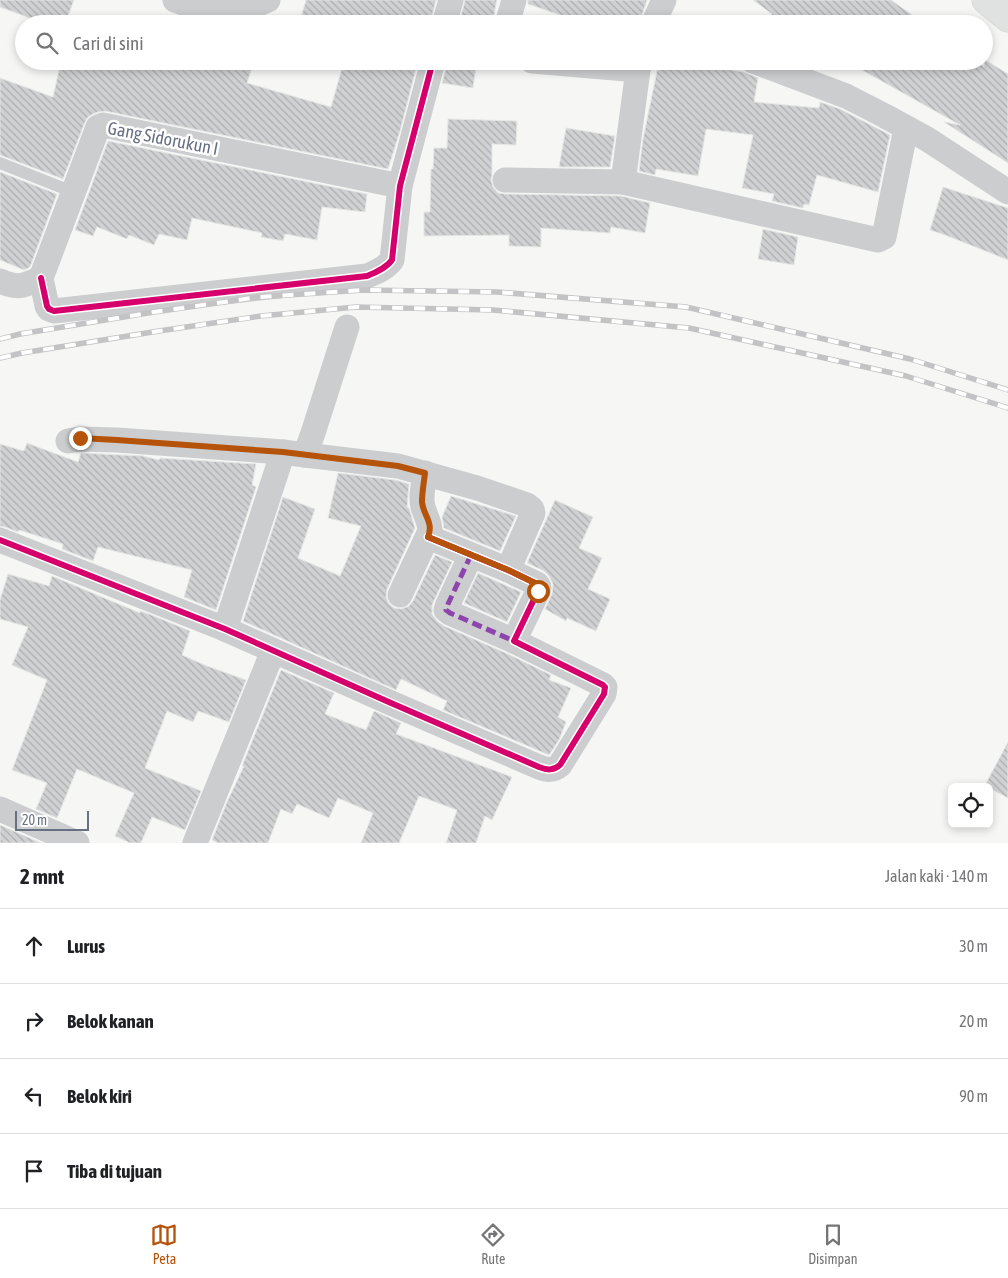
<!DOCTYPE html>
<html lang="id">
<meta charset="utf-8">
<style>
body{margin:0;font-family:"Asap Condensed",sans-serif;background:#f6f6f6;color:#202124}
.controls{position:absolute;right:15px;bottom:15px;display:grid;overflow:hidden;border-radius:8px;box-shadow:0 2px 8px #0003}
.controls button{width:45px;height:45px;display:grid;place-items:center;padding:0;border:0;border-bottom:1px solid #e0e0e0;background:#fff;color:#202124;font:25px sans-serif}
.scale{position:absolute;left:15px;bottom:12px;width:74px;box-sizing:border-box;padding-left:5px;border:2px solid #687084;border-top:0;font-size:14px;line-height:18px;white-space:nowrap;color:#687084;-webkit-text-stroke:4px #fff;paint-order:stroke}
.stop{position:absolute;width:15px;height:15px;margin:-11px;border:4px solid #b45309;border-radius:50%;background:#fff}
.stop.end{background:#b45309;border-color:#fff;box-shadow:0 1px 5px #0008}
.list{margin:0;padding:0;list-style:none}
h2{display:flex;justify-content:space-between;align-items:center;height:65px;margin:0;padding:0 20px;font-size:21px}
h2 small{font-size:16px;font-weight:400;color:#757577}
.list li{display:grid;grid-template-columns:32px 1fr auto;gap:15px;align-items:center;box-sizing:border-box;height:75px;padding:0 20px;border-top:1px solid #e0e0e0}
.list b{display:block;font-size:19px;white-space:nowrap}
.list em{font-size:16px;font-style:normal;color:#757577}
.icon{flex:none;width:28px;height:28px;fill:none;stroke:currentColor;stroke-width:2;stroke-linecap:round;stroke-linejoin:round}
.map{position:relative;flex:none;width:1008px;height:843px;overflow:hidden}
.search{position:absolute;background:#fff;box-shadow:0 2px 8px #0003;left:15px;right:15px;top:15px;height:55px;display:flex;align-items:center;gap:12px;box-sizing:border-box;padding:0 18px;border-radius:28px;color:#757577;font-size:19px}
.sheet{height:365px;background:#fff}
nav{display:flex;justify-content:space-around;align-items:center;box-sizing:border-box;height:70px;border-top:1px solid #e0e0e0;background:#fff;font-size:14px;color:#757577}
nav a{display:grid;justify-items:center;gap:2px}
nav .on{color:#b45309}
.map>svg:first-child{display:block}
.building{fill:url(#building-back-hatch);stroke:#e6e6e5}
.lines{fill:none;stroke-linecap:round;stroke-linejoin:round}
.trunk-casing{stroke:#d3d3d4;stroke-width:29}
.service{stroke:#cccdcf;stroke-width:12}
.minor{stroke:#cccdcf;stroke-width:25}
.trunk{stroke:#e0e1e1;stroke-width:28}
.rail-casing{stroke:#c3c3c5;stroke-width:5.5}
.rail{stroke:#fff;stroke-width:4;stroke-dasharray:11;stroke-linecap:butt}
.quiet{stroke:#8e44ad;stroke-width:5;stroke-dasharray:10 5;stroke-linecap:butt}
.cycleway-casing{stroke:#fff;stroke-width:9}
.cycleway{stroke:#d6006c;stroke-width:6}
.route{stroke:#b45309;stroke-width:6}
.labels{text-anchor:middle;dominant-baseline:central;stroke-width:5;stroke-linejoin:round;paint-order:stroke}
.street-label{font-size:18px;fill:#687084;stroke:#fff}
</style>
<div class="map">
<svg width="1008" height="843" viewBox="0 0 1008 843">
<defs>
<pattern id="building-back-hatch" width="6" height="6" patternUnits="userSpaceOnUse" patternTransform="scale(1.25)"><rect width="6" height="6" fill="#d0d1d2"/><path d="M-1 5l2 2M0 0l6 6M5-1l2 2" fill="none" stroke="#adaeb0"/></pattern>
</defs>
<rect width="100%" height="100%" fill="#f6f6f5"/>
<g class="building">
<polygon points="0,0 74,0 65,24 46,24 0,7"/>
<polygon points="306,0 436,0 430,24 299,24"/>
<polygon points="465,0 497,0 492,24 459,24"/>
<polygon points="528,0 647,0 639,24 586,24 528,4"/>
<polygon points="753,0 891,0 925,24 765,24 772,14"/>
<polygon points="984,59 1008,74 1008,163 944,122 960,125 846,61 977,61 984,67"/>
<polygon points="61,61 254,61 247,83 331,107 344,61 418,61 400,131 388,169 105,111 98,112 93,114 88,117 85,122 63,179 0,155 0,78 53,97"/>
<polygon points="659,61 716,61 715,67 744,72 758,78 754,102 819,108 820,102 840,109 890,135 878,192 817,175 809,205 804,204 803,208 772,201 774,194 742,188 753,135 706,129 698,176 656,169 655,175 639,171 643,139"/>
<polygon points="447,64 476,68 473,88 442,83"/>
<polygon points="448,119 517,121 516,145 492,144 492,175 491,180 493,187 498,193 505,194 621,196 650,203 645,233 611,227 610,233 541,228 541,247 509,246 509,235 424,236 424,212 430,212 431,169 433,169 434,148 447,148"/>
<polygon points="566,128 615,136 610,167 559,167"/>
<polygon points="108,141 367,194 365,212 322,207 317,240 285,234 283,241 261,237 262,233 192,218 187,240 159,234 154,245 129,235 127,239 97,227 93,236 75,230"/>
<polygon points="0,172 57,194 30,267 24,270 0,260"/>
<polygon points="943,187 1008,208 1008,260 945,235 930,230"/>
<polygon points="763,229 798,237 794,265 758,259"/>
<polygon points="27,443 78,462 81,453 143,456 159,460 160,458 256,464 252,485 256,487 216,610 184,597 192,570 98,547 93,561 62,549 63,544 19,530 18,532 5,527 0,526 0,444 24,451"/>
<polygon points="338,473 395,480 409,484 407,507 409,508 415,528 387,589 386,597 389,604 394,608 401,609 409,606 413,601 435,555 452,562 432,605 432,614 437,621 444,626 508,654 551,675 549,680 571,688 558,717 566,722 559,740 549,755 443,710 447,701 401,679 396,690 243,621 283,497 315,509 298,558 340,576 361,526 328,518"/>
<polygon points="451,496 516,516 500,551 444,528 442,517"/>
<polygon points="555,500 593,517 579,548 602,558 588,589 610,599 596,631 567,618 566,621 545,609 552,594 553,584 549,576 544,571 527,563"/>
<polygon points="478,573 521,592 507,622 464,603"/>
<polygon points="8,574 49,586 52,576 140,613 140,611 149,614 190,631 182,655 207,666 246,680 229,722 198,711 193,722 167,711 145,768 201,791 185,830 152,817 141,843 130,843 115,836 134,793 77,769 57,818 36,809 47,783 12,770 47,680 12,665 28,627 0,619 0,600"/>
<polygon points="281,670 334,693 325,714 366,730 374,711 401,723 396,734 512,777 492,820 485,816 476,843 446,843 457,810 419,796 399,843 361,843 373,813 338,798 329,818 297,804 292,814 281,809 268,843 218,843 212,840 227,802 244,766 242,766"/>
<polygon points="1008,742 1008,798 989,788 989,787 985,785"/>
<polygon points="0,825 41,843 0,843"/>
</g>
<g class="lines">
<defs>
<polyline id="trunk" points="986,0 1008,18"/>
</defs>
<use href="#trunk" class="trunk-casing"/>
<polyline class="service" points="0,163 73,192"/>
<g class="minor">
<path d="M175,0C212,14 232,17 268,0"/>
<polyline points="444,24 451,0"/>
<polyline points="507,24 514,0"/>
<polyline points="653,24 664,0"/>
<polyline points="532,61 638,70"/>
<polyline points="753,61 846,96 885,116 927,139 1008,192"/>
<polyline points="505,180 623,182 878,240 884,237 906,128"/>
<polyline points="623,182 638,70 640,61"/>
<path d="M41,278L47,306L49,309L54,311L367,276C377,272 386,268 392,260L400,186L433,61"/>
<path d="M0,281C19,289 23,286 41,278L98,127L103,125L400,186"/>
<polyline points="68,441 80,439 117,440 283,452"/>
<polyline points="305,455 398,466 477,488 527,505 532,509 533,513 508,570"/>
<path d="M0,540L225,629L391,703L539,767C547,770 553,771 560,765L604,694L605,687L603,685L514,641L538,591L539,587L537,584L508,570L428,537"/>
<polyline points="471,555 448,604 446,610 450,613 514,641"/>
<path d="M400,595L430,531C430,522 425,515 423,507C420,497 424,483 425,473"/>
<polyline points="225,629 283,452 305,455 313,433 347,327"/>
<polyline points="0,809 77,843"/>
<polyline points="195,843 273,651"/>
</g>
<use href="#trunk" class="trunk"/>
<defs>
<g id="rail">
<polyline points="0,339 20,334 154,312 259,297 363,290 497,292 686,307 910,359 1008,390"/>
<polyline points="0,358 22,353 159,331 261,316 356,307 493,310 689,328 906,376 1008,408"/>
</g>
</defs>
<use href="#rail" class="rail-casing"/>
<use href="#rail" class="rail"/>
<polyline class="quiet" points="471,555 448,604 446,610 450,613 514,641"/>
<defs>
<g id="cycleway">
<path d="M41,278L47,306L49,309L54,311L367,276C377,272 386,268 392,260L400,186L433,61"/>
<path d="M0,540L225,629L391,703L539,767C547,770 553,771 560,765L604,694L605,687L603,685L514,641L538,591L539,587L537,584L508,570L428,537"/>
</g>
</defs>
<use href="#cycleway" class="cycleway-casing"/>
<use href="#cycleway" class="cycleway"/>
</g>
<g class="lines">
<path class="route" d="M80,438L117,440L283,452L398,466L425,473C424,482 422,492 422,502C423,515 434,522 428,537L508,570L537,584L539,587L538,591"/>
</g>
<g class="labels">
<g class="street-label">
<text transform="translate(163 138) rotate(11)">Gang Sidorukun I</text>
</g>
</g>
</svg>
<div class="controls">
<button><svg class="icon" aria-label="locate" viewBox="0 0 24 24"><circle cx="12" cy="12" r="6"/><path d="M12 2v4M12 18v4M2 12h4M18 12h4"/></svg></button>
</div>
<div class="scale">20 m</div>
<div class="stop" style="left:538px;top:591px"></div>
<div class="stop end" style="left:80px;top:438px"></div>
<div class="search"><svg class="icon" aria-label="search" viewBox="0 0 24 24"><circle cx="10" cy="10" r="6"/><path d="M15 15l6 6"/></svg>Cari di sini</div>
</div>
<section class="sheet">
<h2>2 mnt<small>Jalan kaki · 140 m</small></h2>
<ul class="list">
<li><svg class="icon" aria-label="ahead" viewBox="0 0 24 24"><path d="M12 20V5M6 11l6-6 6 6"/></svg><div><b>Lurus</b></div><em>30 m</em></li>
<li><svg class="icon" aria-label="right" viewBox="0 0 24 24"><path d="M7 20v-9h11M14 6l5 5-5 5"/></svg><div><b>Belok kanan</b></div><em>20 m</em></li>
<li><svg class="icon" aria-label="left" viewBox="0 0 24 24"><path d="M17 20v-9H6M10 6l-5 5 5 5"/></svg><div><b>Belok kiri</b></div><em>90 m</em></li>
<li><svg class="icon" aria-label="arrive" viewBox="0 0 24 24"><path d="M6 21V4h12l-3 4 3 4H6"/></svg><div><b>Tiba di tujuan</b></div></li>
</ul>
</section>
<nav>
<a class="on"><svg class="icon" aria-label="map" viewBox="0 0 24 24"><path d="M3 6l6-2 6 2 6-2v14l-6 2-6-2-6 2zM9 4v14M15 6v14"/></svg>Peta</a>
<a><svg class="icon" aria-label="directions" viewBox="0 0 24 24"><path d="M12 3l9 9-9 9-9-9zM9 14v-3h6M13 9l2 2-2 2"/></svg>Rute</a>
<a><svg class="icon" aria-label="saved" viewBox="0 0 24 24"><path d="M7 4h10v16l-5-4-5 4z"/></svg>Disimpan</a>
</nav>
